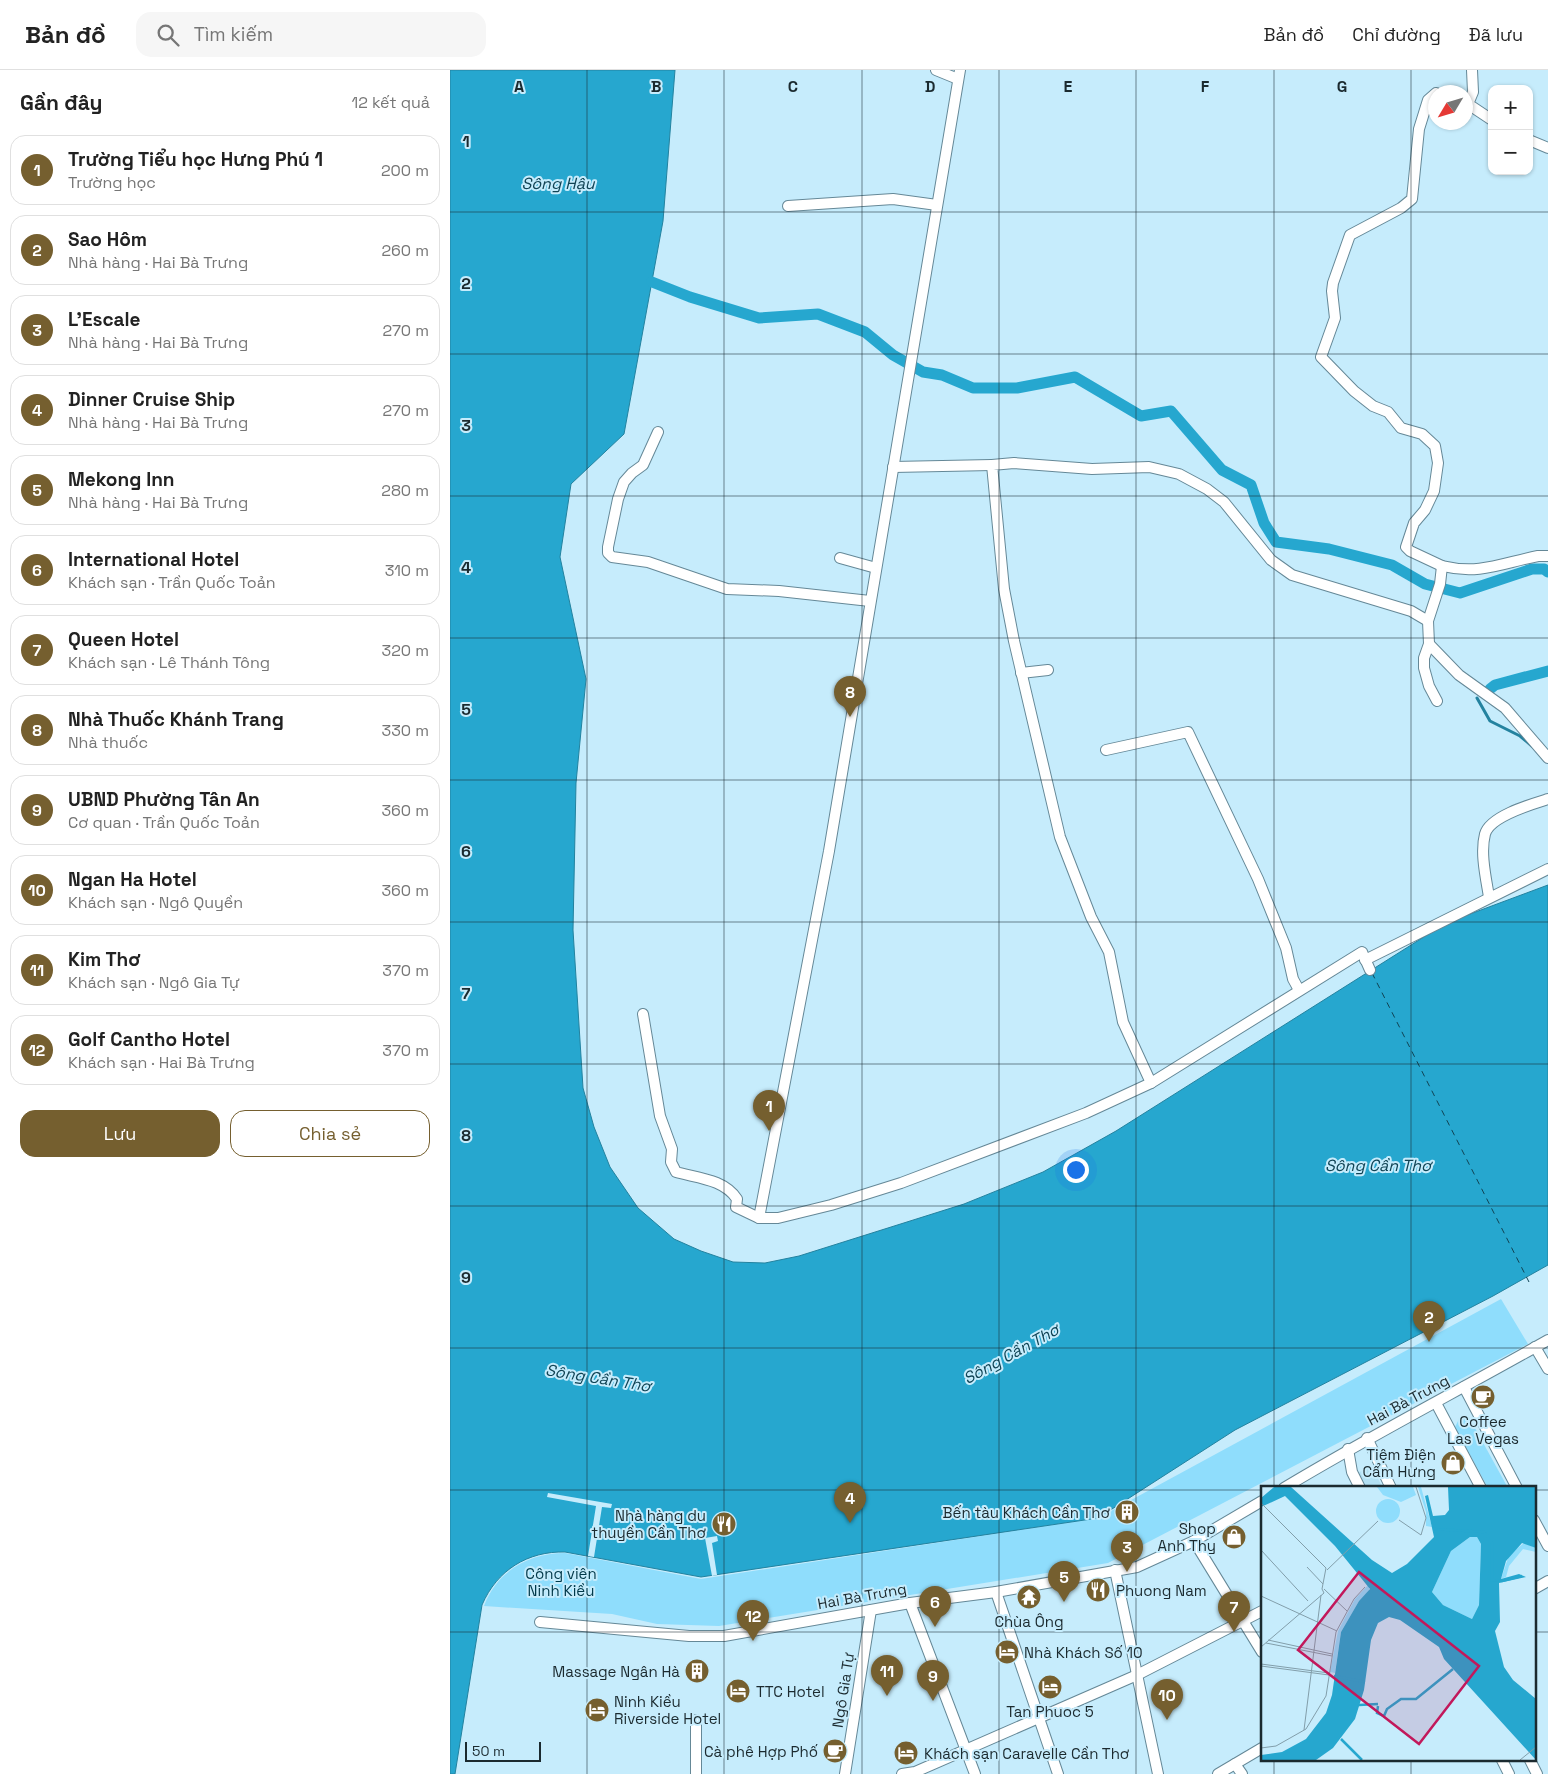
<!DOCTYPE html>
<html lang="vi">
<meta charset="utf-8">
<style>
body{margin:0;font-family:"Space Grotesk",sans-serif;background:#f6f6f6;color:#222}
.controls{position:absolute;right:15px;top:15px;display:grid;overflow:hidden;border-radius:10px;box-shadow:0 1px 4px #0004}
.controls button{width:45px;height:45px;display:grid;place-items:center;padding:0;border:0;border-bottom:1px solid #e0e0e0;background:#fff;color:#222;font:25px sans-serif}
.compass{position:absolute;left:978px;top:15px;width:45px;height:45px;border-radius:50%;background:#fff;box-shadow:0 1px 4px #0004;rotate:232deg}
.scale{position:absolute;left:15px;bottom:12px;width:76px;box-sizing:border-box;padding-left:5px;border:2px solid #1b2a2f;border-top:0;font-size:14px;line-height:18px;white-space:nowrap;color:#1b2a2f;-webkit-text-stroke:4px #c6ecfc;paint-order:stroke}
.you{position:absolute;left:625px;top:1099px;width:18px;height:18px;margin:-12px;border:4px solid #fff;border-radius:50%;background:#1a73e8;box-shadow:0 0 0 8px #1a73e833}
.badge{display:grid;place-items:center;width:32px;height:32px;border-radius:50%;background:#755f2f;color:#fff;font-size:16px;font-weight:700}
.pin{position:absolute;translate:-50% -41px;filter:drop-shadow(0 1px 2px #0008)}
.pin::after{content:'';position:absolute;top:26px;width:18px;height:15px;background:inherit;clip-path:polygon(0 0,100% 0,50% 100%)}
.list{margin:0;padding:0;list-style:none}
h2{display:flex;justify-content:space-between;align-items:center;height:65px;margin:0;padding:0 20px;font-size:21px}
h2 small{font-size:16px;font-weight:400;color:#767676}
.list li{display:grid;grid-template-columns:32px 1fr auto;gap:15px;align-items:center;box-sizing:border-box;height:70px;margin:0 10px 10px;padding:0 10px;border:1px solid #e0e0e0;border-radius:15px}
.list b{display:block;font-size:19px;white-space:nowrap}
.list p{margin:0;font-size:16px;white-space:nowrap;color:#767676}
.list em{font-size:16px;font-style:normal;color:#767676}
.actions{display:flex;gap:10px;padding:15px 20px}
.actions a{flex:1;padding:11px 0;border:1px solid #755f2f;border-radius:15px;text-align:center;font-size:18px;color:#755f2f}
.actions .main{background:#755f2f;color:#fff}
.icon{flex:none;width:28px;height:28px;fill:none;stroke:currentColor;stroke-width:2;stroke-linecap:round;stroke-linejoin:round}
.map{position:relative;flex:none;width:1098px;height:1704px;overflow:hidden}
header{display:flex;align-items:center;gap:30px;box-sizing:border-box;height:70px;padding:0 25px;background:#fff;border-bottom:1px solid #e0e0e0}
header strong{font-size:24px}
nav{display:flex;gap:28px;margin-inline-start:auto;font-size:18px}
.search{width:350px;height:45px;background:#f6f6f6;display:flex;align-items:center;gap:12px;box-sizing:border-box;padding:0 18px;border-radius:15px;color:#767676;font-size:19px}
main{display:flex}
aside{flex:1;background:#fff}
.map>svg:first-child{display:block}
.built{fill:#b2e0f3}
.green{fill:#8fddfc}
.water{fill:#26a7cf;stroke:#23829f}
.pier{fill:#c6ecfc}
.lines{fill:none;stroke-linecap:round;stroke-linejoin:round}
.stream{stroke:#23829f;stroke-width:3}
.canal{stroke:#26a7cf;stroke-width:11}
.ferry{stroke:#104354;stroke-width:1;stroke-dasharray:6 5;stroke-linecap:butt}
.minor-casing{stroke:#658897;stroke-width:12}
.minor{stroke:#fff;stroke-width:10}
.grid{fill:none;stroke:#1b2a2f;stroke-width:1;stroke-opacity:0.55}
.labels{text-anchor:middle;dominant-baseline:central;stroke-width:4;stroke-linejoin:round;paint-order:stroke}
.street-label{font-size:15px;fill:#1b2a2f;stroke:#c6ecfc}
.poi-label{font-size:15px;fill:#1b2a2f;stroke:#c6ecfc;text-anchor:end}
.park-label{font-size:15px;fill:#003849;stroke:#c6ecfc}
.water-label{font-size:16px;font-style:italic;fill:#104354;stroke:#c6ecfc}
.inset-river{fill:none;stroke:#26a7cf;stroke-width:2.5}
.inset-road{fill:none;stroke:#829eaa;stroke-width:1}
.view{fill:#c2185b;fill-opacity:0.15;stroke:#c2185b;stroke-width:2.5}
.inset-edge{fill:none;stroke:#1b2a2f;stroke-width:2.5}
.grid-label{font-size:16px;text-anchor:middle;font-weight:bold;fill:#1b2a2f;stroke:#c6ecfc;stroke-width:4;stroke-linejoin:round;paint-order:stroke}
</style>
<header>
<strong>Bản đồ</strong>
<div class="search"><svg class="icon" aria-label="search" viewBox="0 0 24 24"><circle cx="10" cy="10" r="6"/><path d="M15 15l6 6"/></svg>Tìm kiếm</div>
<nav><a>Bản đồ</a><a>Chỉ đường</a><a>Đã lưu</a></nav>
</header>
<main>
<aside>
<h2>Gần đây<small>12 kết quả</small></h2>
<ul class="list">
<li><span class="badge">1</span><div><b>Trường Tiểu học Hưng Phú 1</b><p>Trường học</p></div><em>200 m</em></li>
<li><span class="badge">2</span><div><b>Sao Hôm</b><p>Nhà hàng · Hai Bà Trưng</p></div><em>260 m</em></li>
<li><span class="badge">3</span><div><b>L'Escale</b><p>Nhà hàng · Hai Bà Trưng</p></div><em>270 m</em></li>
<li><span class="badge">4</span><div><b>Dinner Cruise Ship</b><p>Nhà hàng · Hai Bà Trưng</p></div><em>270 m</em></li>
<li><span class="badge">5</span><div><b>Mekong Inn</b><p>Nhà hàng · Hai Bà Trưng</p></div><em>280 m</em></li>
<li><span class="badge">6</span><div><b>International Hotel</b><p>Khách sạn · Trần Quốc Toản</p></div><em>310 m</em></li>
<li><span class="badge">7</span><div><b>Queen Hotel</b><p>Khách sạn · Lê Thánh Tông</p></div><em>320 m</em></li>
<li><span class="badge">8</span><div><b>Nhà Thuốc Khánh Trang</b><p>Nhà thuốc</p></div><em>330 m</em></li>
<li><span class="badge">9</span><div><b>UBND Phường Tân An</b><p>Cơ quan · Trần Quốc Toản</p></div><em>360 m</em></li>
<li><span class="badge">10</span><div><b>Ngan Ha Hotel</b><p>Khách sạn · Ngô Quyền</p></div><em>360 m</em></li>
<li><span class="badge">11</span><div><b>Kim Thơ</b><p>Khách sạn · Ngô Gia Tự</p></div><em>370 m</em></li>
<li><span class="badge">12</span><div><b>Golf Cantho Hotel</b><p>Khách sạn · Hai Bà Trưng</p></div><em>370 m</em></li>
</ul>
<div class="actions"><a class="main">Lưu</a><a>Chia sẻ</a></div>
</aside>
<div class="map">
<svg width="1098" height="1704" viewBox="0 0 1098 1704">
<rect width="100%" height="100%" fill="#c6ecfc"/>
<polygon class="built" points="921,1396 933,1418 911,1418 904,1405"/>
<g class="green">
<path d="M1051,1229L1078,1274L658,1493L269,1556L207,1554L162,1544L34,1536C47,1501 79,1483 115,1483L251,1509L648,1448Z"/>
<polygon points="1010,1347 1020,1349 1058,1418 1038,1418 1005,1357"/>
</g>
<path class="water" d="M0,0H225L213,151L174,364L121,414L110,487L136,609L126,713L123,860L133,1018L144,1057L160,1097L188,1138L224,1169L251,1181L283,1192L315,1193L349,1186L514,1134L593,1102L666,1061L996,853L1098,815V1195L1043,1226L785,1360L648,1448L251,1507L115,1482C78,1481 47,1500 32,1535L5,1704H0Z"/>
<g class="pier">
<polygon points="98,1423 162,1434 161,1438 152,1437 144,1487 138,1486 146,1436 97,1427"/>
<polygon points="267,1466 268,1471 262,1473 267,1505 262,1506 255,1468"/>
</g>
<g class="lines">
<polyline class="stream" points="1027,628 1040,651 1070,666 1083,677"/>
<g class="canal">
<polyline points="202,212 240,227 309,248 368,244 415,262 443,285 473,302 492,305 523,318 567,318 625,307 691,346 721,341 772,400 801,415 814,453 826,472 879,479 942,495 975,514 1010,523 1082,499 1094,499 1098,502"/>
<polyline points="1040,619 1045,615 1098,601"/>
</g>
<polyline class="ferry" points="922,903 1079,1212"/>
<defs>
<g id="minor">
<polyline points="486,0 508,9"/>
<polyline points="510,0 379,781 309,1148 328,1148 381,1135 451,1113 636,1043 701,1013 912,882 920,900"/>
<polyline points="1022,0 1023,22 1018,34 1042,50"/>
<polyline points="986,23 978,30 969,59 962,129 951,138 900,165 883,213 882,221 885,248 871,287 904,321 923,336 938,342 951,358 972,364 985,376 988,393 984,421 975,440 964,453 956,477 960,481 992,496"/>
<polyline points="1079,70 1098,78"/>
<polyline points="338,136 443,129 487,135"/>
<polyline points="208,362 193,395 182,403 174,412 168,429 158,477 158,483 162,487 198,492 277,519 329,521 420,531"/>
<polyline points="443,397 542,395"/>
<polyline points="390,488 426,498"/>
<path d="M978,551L990,514L992,496C1030,505 1052,493 1088,486H1098"/>
<polyline points="979,574 1009,605 1055,638 1098,688"/>
<polyline points="571,603 598,600"/>
<polyline points="656,680 738,662 808,809 836,878 843,909 849,920"/>
<path d="M1039,827C1036,808 1030,783 1035,764C1040,746 1082,734 1098,729"/>
<polyline points="915,890 1098,799"/>
<path d="M193,944L210,1046L222,1079L221,1092L226,1102C247,1108 274,1109 287,1129L286,1137L309,1148"/>
<polyline points="701,1013 673,952 659,882 641,847 610,767 564,571 554,519 542,395 564,393 642,399 699,397 729,404 757,419 774,432 821,490 842,505 961,541 978,551 979,574 974,588 974,598 979,616 987,631"/>
<polyline points="1085,1277 1098,1299"/>
<polyline points="1014,1317 1067,1418"/>
<polyline points="986,1333 1031,1418"/>
<polyline points="917,1368 941,1418"/>
<polyline points="898,1379 902,1402 910,1418"/>
<path d="M834,1418C920,1366 1010,1320 1098,1270"/>
<polyline points="1084,1450 1098,1476"/>
<polyline points="744,1471 812,1582"/>
<polyline points="665,1500 708,1704"/>
<polyline points="1084,1519 1098,1511"/>
<polyline points="546,1522 608,1704"/>
<polyline points="460,1533 525,1704"/>
<polyline points="90,1552 239,1566 274,1566 460,1533 546,1522 687,1497 744,1471 812,1431"/>
<polyline points="246,1650 246,1704"/>
<polyline points="1052,1690 1059,1704"/>
<polyline points="1080,1690 1087,1704"/>
<polyline points="785,1694 792,1704"/>
<polyline points="395,1704 421,1540"/>
<polyline points="452,1704 465,1702 687,1605 812,1541"/>
<polyline points="768,1704 812,1678"/>
</g>
</defs>
<use href="#minor" class="minor-casing"/>
<use href="#minor" class="minor"/>
</g>
<path class="grid" d="M137,0V1704M274,0V1704M412,0V1704M549,0V1704M686,0V1704M824,0V1418M961,0V1418M0,142H1098M0,284H1098M0,426H1098M0,568H1098M0,710H1098M0,852H1098M0,994H1098M0,1136H1098M0,1278H1098M0,1420H812M1084,1420H1098M0,1562H812M1084,1562H1098M824,1690V1704M961,1690V1704"/>
<defs>
<symbol id="cafe-disc" viewBox="-11 -11 22 22"><circle r="9.5" fill="#755f2f" stroke="#c6ecfc"/><path d="M-5.5-4.5H6V0H3Q3 3.5 0 3.5H-2.5Q-5.5 3.5-5.5 0ZM3-3.2v2h1.7v-2ZM-6 4.5H4V6H-6Z" fill="#fff"/></symbol>
<symbol id="shop-disc" viewBox="-11 -11 22 22"><circle r="9.5" fill="#755f2f" stroke="#c6ecfc"/><path d="M-5-2.5h2.3a2.7 3.5 0 0 1 5.4 0H5L5.5 6h-11ZM-1.5-2.5h3a1.5 2.3 0 0 0-3 0Z" fill="#fff"/></symbol>
<symbol id="building-disc" viewBox="-11 -11 22 22"><circle r="9.5" fill="#755f2f" stroke="#c6ecfc"/><path d="M-4-6H4V6H1V3H-1V6H-4ZM-2.5-4.3h1.7v1.8h-1.7ZM.8-4.3h1.7v1.8H.8ZM-2.5-1h1.7V.8h-1.7ZM.8-1h1.7V.8H.8Z" fill="#fff"/></symbol>
<symbol id="restaurant-disc" viewBox="-11 -11 22 22"><circle r="9.5" fill="#755f2f" stroke="#c6ecfc"/><path d="M-5-6h1v4h1v-4h1v4h1v-4h1v5L-1.5 .5V6h-2V.5L-5-1ZM5-6V6H3V1.5H1.5Q1.5-4 5-6Z" fill="#fff"/></symbol>
<symbol id="temple-disc" viewBox="-11 -11 22 22"><circle r="9.5" fill="#755f2f" stroke="#c6ecfc"/><path d="M0-6L5-2H3V0L6.5 2.5H4V6H1.5V3h-3V6H-4V2.5H-6.5L-3 0V-2H-5Z" fill="#fff"/></symbol>
<symbol id="hotel-disc" viewBox="-11 -11 22 22"><circle r="9.5" fill="#755f2f" stroke="#c6ecfc"/><path d="M-6-4.5h1.5V1H6V5H4.5V3h-9V5H-6ZM-4 0a1.8 1.8 0 1 1 3.6 0ZM.5 0V-2.5h3Q6-2.5 6 0Z" fill="#fff"/></symbol>
</defs>
<g fill-rule="evenodd">
<use href="#cafe-disc" x="1019" y="1313" width="28" height="28"/>
<use href="#shop-disc" x="989" y="1379" width="28" height="28"/>
<use href="#building-disc" x="663" y="1428" width="28" height="28"/>
<use href="#restaurant-disc" x="260" y="1440" width="28" height="28"/>
<use href="#shop-disc" x="770" y="1453" width="28" height="28"/>
<use href="#restaurant-disc" x="634" y="1506" width="28" height="28"/>
<use href="#temple-disc" x="565" y="1513" width="28" height="28"/>
<use href="#hotel-disc" x="543" y="1568" width="28" height="28"/>
<use href="#building-disc" x="233" y="1587" width="28" height="28"/>
<use href="#hotel-disc" x="586" y="1603" width="28" height="28"/>
<use href="#hotel-disc" x="274" y="1607" width="28" height="28"/>
<use href="#hotel-disc" x="133" y="1626" width="28" height="28"/>
<use href="#cafe-disc" x="371" y="1667" width="28" height="28"/>
<use href="#hotel-disc" x="442" y="1669" width="28" height="28"/>
</g>
<g class="labels">
<g class="street-label">
<text transform="translate(958 1330) rotate(-28)">Hai Bà Trưng</text>
<text transform="translate(412 1526) rotate(-10)">Hai Bà Trưng</text>
<text transform="translate(393 1620) rotate(-81)">Ngô Gia Tự</text>
</g>
<g class="poi-label">
<text x="1033" y="1351" text-anchor="middle">Coffee<tspan x="1033" dy="17">Las Vegas</tspan></text>
<text x="986" y="1384">Tiệm Điện<tspan x="986" dy="17">Cẩm Hưng</tspan></text>
<text x="660" y="1442">Bến tàu Khách Cần Thơ</text>
<text x="256" y="1445">Nhà hàng du<tspan x="256" dy="17">thuyền Cần Thơ</tspan></text>
<text x="766" y="1458">Shop<tspan x="766" dy="17">Anh Thy</tspan></text>
<text x="666" y="1520" text-anchor="start">Phuong Nam</text>
<text x="579" y="1551" text-anchor="middle">Chùa Ông</text>
<text x="574" y="1582" text-anchor="start">Nhà Khách Số 10</text>
<text x="230" y="1601">Massage Ngân Hà</text>
<text x="306" y="1621" text-anchor="start">TTC Hotel</text>
<text x="164" y="1631" text-anchor="start">Ninh Kiều<tspan x="164" dy="17">Riverside Hotel</tspan></text>
<text x="600" y="1641" text-anchor="middle">Tan Phuoc 5</text>
<text x="368" y="1681">Cà phê Hợp Phố</text>
<text x="474" y="1683" text-anchor="start">Khách sạn Caravelle Cần Thơ</text>
</g>
<g class="park-label">
<text x="111" y="1503">Công viên<tspan x="111" dy="17">Ninh Kiều</tspan></text>
</g>
<g class="water-label">
<text x="108" y="113">Sông Hậu</text>
<text x="928" y="1095">Sông Cần Thơ</text>
<text transform="translate(561 1284) rotate(-29)">Sông Cần Thơ</text>
<text transform="translate(148 1308) rotate(9)">Sông Cần Thơ</text>
</g>
</g>
<g transform="translate(811 1416)">
<rect width="275" height="275" fill="#c6ecfc"/>
<path d="M116,1H152L155,9L140,16L122,9ZM157,1H160L171,41L165,40V26ZM115 25a12 12 0 1 1 24 0a12 12 0 1 1-24 0ZM209,51H216L220,58L218,119L211,133L182,119L171,106L190,65ZM263,57L275,62V66L262,63L248,80L245,91L240,93L248,69ZM108,98V105L98,115L80,146L74,187L69,186L77,145L94,113Z" fill="#8fddfc"/>
<path d="M13,1H30L111,74L131,87L146,78L173,51L164,10L167,9L172,30L184,29L188,24L187,1H275V62L261,57L245,75L240,93L258,88L265,91L238,97L239,136L234,145L243,181L252,194L275,213V274L183,173L178,161L139,134L128,131L117,137L110,154L103,204L94,233L72,262L55,274H0V269L21,266L45,253L65,227L71,209L80,146L98,115L109,103L74,60L24,10L0,21V12ZM209,51H216L220,58L218,119L211,133L182,119L171,106L190,65Z" fill="#26a7cf" fill-rule="evenodd"/>
<path class="inset-river" d="M172,43L223,46L231,57V94L241,95L261,90M73,190L104,196M98,219L117,218M117,220L116,227L123,230L126,223L140,213H155L192,183M80,253L101,274"/>
<path class="inset-road" d="M0,17L65,82L61,103M138,34L160,49L165,32L155,1M0,64L47,115M46,81L62,98M66,84L117,35M63,103L86,125M0,110L76,145M7,154L71,168M5,157L71,170M0,161L63,107L61,103M0,178L68,187M0,180L68,189M43,244L60,109M0,262L15,260L45,243L65,210L75,146L93,113L104,101M259,274L275,261"/>
<path class="view" d="M98,86L218,180L158,258L37,164Z"/>
<rect width="275" height="275" class="inset-edge"/>
</g>
<g class="grid-label">
<text x="69" y="22">A</text>
<text x="206" y="22">B</text>
<text x="343" y="22">C</text>
<text x="480" y="22">D</text>
<text x="618" y="22">E</text>
<text x="755" y="22">F</text>
<text x="892" y="22">G</text>
<text x="16" y="77">1</text>
<text x="16" y="219">2</text>
<text x="16" y="361">3</text>
<text x="16" y="503">4</text>
<text x="16" y="645">5</text>
<text x="16" y="787">6</text>
<text x="16" y="929">7</text>
<text x="16" y="1071">8</text>
<text x="16" y="1213">9</text>
</g>
</svg>
<div class="controls">
<button>+</button>
<button>−</button>
</div>
<svg class="compass" viewBox="-18 -18 36 36"><path d="M0-13l5 13h-10z" fill="#e53935"/><path d="M0 13l5-13h-10z" fill="#767676"/></svg>
<div class="scale">50 m</div>
<div class="you"></div>
<div class="pin badge" style="left:319px;top:1061px">1</div>
<div class="pin badge" style="left:979px;top:1272px">2</div>
<div class="pin badge" style="left:677px;top:1502px">3</div>
<div class="pin badge" style="left:400px;top:1453px">4</div>
<div class="pin badge" style="left:614px;top:1532px">5</div>
<div class="pin badge" style="left:485px;top:1557px">6</div>
<div class="pin badge" style="left:784px;top:1562px">7</div>
<div class="pin badge" style="left:400px;top:647px">8</div>
<div class="pin badge" style="left:483px;top:1631px">9</div>
<div class="pin badge" style="left:717px;top:1650px">10</div>
<div class="pin badge" style="left:437px;top:1626px">11</div>
<div class="pin badge" style="left:303px;top:1571px">12</div>
</div>
</main>
